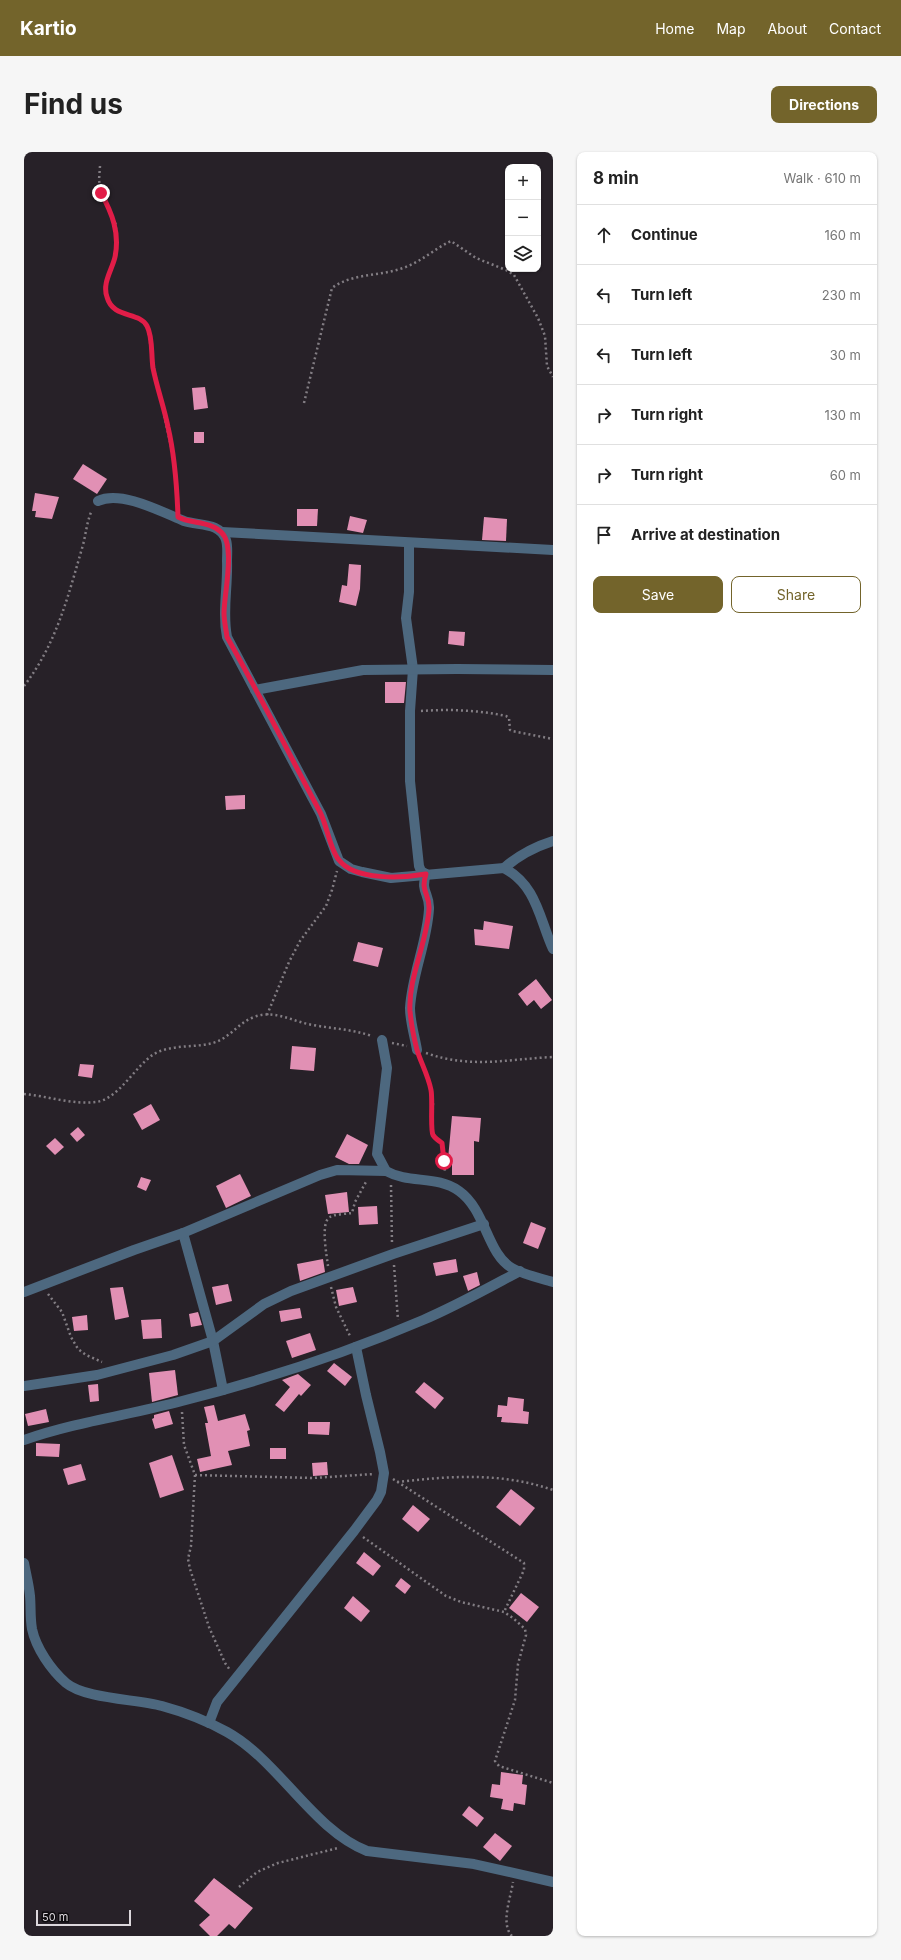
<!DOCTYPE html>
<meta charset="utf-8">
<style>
body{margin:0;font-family:Inter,sans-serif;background:#f6f6f6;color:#222}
.controls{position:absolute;right:12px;top:12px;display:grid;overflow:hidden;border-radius:8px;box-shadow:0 1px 3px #0004}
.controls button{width:36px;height:36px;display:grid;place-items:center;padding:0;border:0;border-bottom:1px solid #e0e0e0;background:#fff;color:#222;font:20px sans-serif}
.scale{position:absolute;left:12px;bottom:10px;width:95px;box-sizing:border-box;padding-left:4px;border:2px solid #dcd7dc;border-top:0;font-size:11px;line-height:14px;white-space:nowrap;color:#dcd7dc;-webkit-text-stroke:3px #0e0c0f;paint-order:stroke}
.stop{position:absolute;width:12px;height:12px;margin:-9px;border:3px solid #e11d48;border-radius:50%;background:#fff}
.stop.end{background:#e11d48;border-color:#fff;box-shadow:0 1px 4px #0008}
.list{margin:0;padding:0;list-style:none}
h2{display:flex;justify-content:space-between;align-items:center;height:52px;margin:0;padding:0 16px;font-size:17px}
h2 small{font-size:13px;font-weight:400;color:#767676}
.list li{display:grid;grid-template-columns:26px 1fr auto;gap:12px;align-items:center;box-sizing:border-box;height:60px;padding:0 16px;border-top:1px solid #e0e0e0}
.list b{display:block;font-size:15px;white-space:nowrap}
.list em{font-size:13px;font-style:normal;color:#767676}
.actions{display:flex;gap:8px;padding:12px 16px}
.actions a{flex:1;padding:9px 0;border:1px solid #73642b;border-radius:8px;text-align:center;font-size:14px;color:#73642b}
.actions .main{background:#73642b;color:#fff}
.icon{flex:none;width:22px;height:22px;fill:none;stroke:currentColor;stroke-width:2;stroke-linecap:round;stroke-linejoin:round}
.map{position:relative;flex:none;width:529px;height:1784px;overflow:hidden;border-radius:8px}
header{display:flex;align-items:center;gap:24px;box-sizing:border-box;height:56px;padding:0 20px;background:#73642b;color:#fff}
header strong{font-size:19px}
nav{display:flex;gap:22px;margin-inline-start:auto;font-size:14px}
.intro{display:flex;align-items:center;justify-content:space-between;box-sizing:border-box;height:96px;padding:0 24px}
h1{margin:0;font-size:28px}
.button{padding:10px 18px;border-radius:8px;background:#73642b;color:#fff;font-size:14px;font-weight:700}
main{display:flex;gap:24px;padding:0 24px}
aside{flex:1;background:#fff;border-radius:8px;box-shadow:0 1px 3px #0004}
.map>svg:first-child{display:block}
.building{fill:#e190b4}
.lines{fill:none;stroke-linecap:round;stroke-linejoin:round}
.path{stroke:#827d83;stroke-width:2.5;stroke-dasharray:2 3;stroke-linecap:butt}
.minor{stroke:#4d687f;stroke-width:10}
.route{stroke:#e11d48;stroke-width:5}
</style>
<header>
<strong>Kartio</strong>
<nav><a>Home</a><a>Map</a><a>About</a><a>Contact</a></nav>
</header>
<div class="intro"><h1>Find us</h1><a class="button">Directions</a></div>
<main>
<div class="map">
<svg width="529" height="1784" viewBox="0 0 529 1784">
<rect width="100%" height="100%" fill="#272128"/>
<g class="building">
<polygon points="181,235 184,256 170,258 168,236"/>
<rect x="170" y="280" width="10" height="11"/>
<polygon points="59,312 83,327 73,342 49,327"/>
<polygon points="11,341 35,345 28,367 11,365 12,359 8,359"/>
<polygon points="273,357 294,357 293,374 273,374"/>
<polygon points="326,364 343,368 339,381 323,378"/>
<polygon points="460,365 483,367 482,389 458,388"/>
<polygon points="325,412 337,413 336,437 332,454 315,450 318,433 323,434"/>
<polygon points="425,479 441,480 440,494 424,492"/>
<polygon points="361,530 382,530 380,551 361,551"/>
<polygon points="221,643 221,657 202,658 201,644"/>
<polygon points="460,769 489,774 485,797 451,793 450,777 459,778"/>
<polygon points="334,790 359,796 354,815 329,809"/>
<polygon points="512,827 528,848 517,857 510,848 503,854 494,842"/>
<polygon points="268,894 292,896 290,919 266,917"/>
<polygon points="56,912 70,913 68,926 54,924"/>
<polygon points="127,952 136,968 118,978 109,962"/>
<polygon points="428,964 457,966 455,990 450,989 450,1023 428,1023 428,1007 424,1007"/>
<polygon points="54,975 61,983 53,990 46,982"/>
<polygon points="323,982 344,993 335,1012 325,1012 311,1005"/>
<polygon points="31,986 40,995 31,1003 22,994"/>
<polygon points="216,1022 227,1044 202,1056 192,1034"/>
<polygon points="117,1025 127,1028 122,1039 113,1035"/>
<polygon points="323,1040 325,1060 304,1062 301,1043"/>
<polygon points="353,1054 354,1072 335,1073 334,1055"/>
<polygon points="507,1070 522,1076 514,1097 499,1091"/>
<polygon points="299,1107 301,1120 276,1129 273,1112"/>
<polygon points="432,1107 434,1120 412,1124 409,1111"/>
<polygon points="453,1120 456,1133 444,1139 439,1124"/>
<polygon points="204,1132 208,1149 192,1153 188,1135"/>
<polygon points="99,1135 105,1165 91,1168 86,1136"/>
<polygon points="329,1135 333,1150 315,1154 312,1138"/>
<polygon points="276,1156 278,1166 257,1170 255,1159"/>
<polygon points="174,1160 178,1173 167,1175 165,1162"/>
<polygon points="63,1163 64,1178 50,1179 48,1165"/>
<polygon points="137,1167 138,1186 119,1187 117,1168"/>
<polygon points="286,1181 292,1198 268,1206 262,1189"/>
<polygon points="310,1211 328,1225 321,1234 303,1219"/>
<polygon points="151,1218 154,1243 128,1250 125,1221"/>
<polygon points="274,1222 287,1233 277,1244 275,1242 260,1260 251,1253 266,1235 258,1228"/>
<polygon points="400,1230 420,1246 411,1257 391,1240"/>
<polygon points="74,1232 75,1249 66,1250 64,1233"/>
<polygon points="484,1245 500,1247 499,1259 505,1260 504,1272 477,1270 478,1265 473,1265 474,1253 483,1254"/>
<polygon points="190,1253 194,1269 221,1262 226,1278 223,1279 226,1294 204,1299 208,1313 176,1320 173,1307 187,1304 181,1271 184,1271 180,1255"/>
<polygon points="22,1257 25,1270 4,1274 1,1262"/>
<polygon points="145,1259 149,1272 131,1277 128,1267 130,1266 130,1263"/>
<polygon points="284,1270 306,1270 305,1283 284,1282"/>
<polygon points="12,1291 36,1292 35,1305 12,1304"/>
<rect x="246" y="1296" width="16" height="11"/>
<polygon points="148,1303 160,1338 136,1346 125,1311"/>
<polygon points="303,1310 304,1323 289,1324 288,1311"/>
<polygon points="57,1312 62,1328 44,1333 39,1317"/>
<polygon points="487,1337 511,1356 496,1374 472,1355"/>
<polygon points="389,1353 406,1367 394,1380 378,1367"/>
<polygon points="340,1400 357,1414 349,1424 332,1411"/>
<polygon points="377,1426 387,1434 381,1442 371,1434"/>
<polygon points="497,1441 515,1455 503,1470 485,1456"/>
<polygon points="329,1444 346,1459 337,1470 320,1456"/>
<polygon points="477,1620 499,1623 498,1632 503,1633 501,1653 490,1651 489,1659 477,1657 479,1647 466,1645 468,1632 476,1633"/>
<polygon points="445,1654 460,1666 453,1675 438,1663"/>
<polygon points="471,1681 488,1694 476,1709 459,1695"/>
<polygon points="190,1726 229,1756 211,1777 205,1772 193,1784 186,1784 175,1773 186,1763 170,1749"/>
</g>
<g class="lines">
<g class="path">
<polyline points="76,14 75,28 77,41 92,73 92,82 91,104 81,135 82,141 85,151 91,158 118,168 124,177 130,217 150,308 154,355"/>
<path d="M280,251L308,136C329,120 360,125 384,114C399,108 412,96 427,89L452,106L482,118L490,123L514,166L521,184L523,214L529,225"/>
<path d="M0,534C33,491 44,444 59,393C62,381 63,369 68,358"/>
<path d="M397,559C425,557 454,558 482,564L485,566L486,578L488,579L529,587"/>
<polyline points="243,863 265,810 276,789 302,754 308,738 313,719"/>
<polyline points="368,891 383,894"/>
<path d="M402,901C447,917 484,907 529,905"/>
<polyline points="397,908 407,937 409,951 408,979 410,985 418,991 421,1020"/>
<path d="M0,942C23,944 49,953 72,950C95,947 111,914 130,902C148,892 170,896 189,891C206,886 214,871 230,865C251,857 269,870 289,873C310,877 327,877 348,884"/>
<polyline points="367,1033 368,1092"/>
<polyline points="370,1113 374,1168"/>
<path d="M304,1114C303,1105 296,1070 306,1065C311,1062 321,1062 328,1061L331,1050L343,1028"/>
<polyline points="307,1135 312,1155 327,1186"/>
<polyline points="24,1142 38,1160 47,1185 54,1197 62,1203 78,1210"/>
<polyline points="158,1260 160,1293 171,1323 167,1394 164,1407 166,1417 185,1475 201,1511 206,1518"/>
<polyline points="171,1323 289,1326 350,1322"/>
<polyline points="369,1327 500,1411 500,1418 480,1460"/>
<path d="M373,1330C427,1324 477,1320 529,1338"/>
<polyline points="339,1385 422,1444 437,1450 480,1460 489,1466 501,1477 502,1483 494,1512 491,1548 471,1609 475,1614 529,1631"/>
<polyline points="215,1735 233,1720 254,1711 314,1696"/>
<path d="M488,1784C476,1772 487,1745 489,1730"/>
</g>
<g class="minor">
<path d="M74,349C97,338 138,360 160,369C175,374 196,370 202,388C204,394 203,403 203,409C204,435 198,460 203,485L297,662L315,709L327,717L338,720L367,726L480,716C513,734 515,766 529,797"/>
<polyline points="198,380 529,398"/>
<polyline points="385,391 385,440 382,466 389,517 386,559 386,629 395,714 397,719 402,722"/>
<polyline points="231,538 339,518 433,517 529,518"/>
<path d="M480,716C495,703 510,695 529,689"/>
<path d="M358,888L363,916L353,1002L362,1019C385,1032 413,1023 435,1039C462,1058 463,1102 488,1116C500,1123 516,1126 529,1130"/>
<path d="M393,898C391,885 386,870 386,856C388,822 403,791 405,757C406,742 396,740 402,722"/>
<polyline points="159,1081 189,1189 199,1238"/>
<polyline points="0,1140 110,1098 159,1081 296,1023 313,1018 362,1019"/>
<polyline points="0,1234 73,1223 149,1203 189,1189 240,1152 267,1139 369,1102 460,1072"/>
<path d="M0,1288C51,1270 106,1263 158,1249C240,1228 322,1201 399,1168C432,1154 464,1136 496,1119"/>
<path d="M0,1411C2,1422 5,1433 6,1444C7,1455 6,1466 8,1477C12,1496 27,1518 42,1531C61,1547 113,1547 138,1554C160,1560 183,1569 203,1580C255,1609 289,1678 343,1699L450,1712L529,1730"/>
<polyline points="185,1571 193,1550 330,1379 353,1348 357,1340 360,1321 356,1300 342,1243 332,1195"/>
</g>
</g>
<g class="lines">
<path class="route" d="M77,41C88,61 96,81 91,105C88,118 78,131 83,145C89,167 115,159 123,174C129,185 127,203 129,216C133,236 140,255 144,275C151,305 153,335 154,365C167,372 186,369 197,380C212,393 200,442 200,461C200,469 202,477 203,485C236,543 265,602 296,660C303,673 306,698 315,708C331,729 379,726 402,722C396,740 406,742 405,757C403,791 384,826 386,859C387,871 390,886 393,898C397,911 404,923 407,938C409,948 406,977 409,983C411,986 415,989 418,991L420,1009"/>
</g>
</svg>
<div class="controls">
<button>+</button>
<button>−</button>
<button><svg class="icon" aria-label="layers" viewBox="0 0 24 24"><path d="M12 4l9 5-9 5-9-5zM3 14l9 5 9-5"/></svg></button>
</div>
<div class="scale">50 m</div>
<div class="stop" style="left:420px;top:1009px"></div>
<div class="stop end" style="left:77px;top:41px"></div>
</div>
<aside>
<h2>8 min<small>Walk · 610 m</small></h2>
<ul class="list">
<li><svg class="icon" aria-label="ahead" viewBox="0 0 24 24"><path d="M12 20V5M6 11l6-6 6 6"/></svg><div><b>Continue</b></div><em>160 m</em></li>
<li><svg class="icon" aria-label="left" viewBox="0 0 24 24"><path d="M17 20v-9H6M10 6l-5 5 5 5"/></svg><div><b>Turn left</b></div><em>230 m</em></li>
<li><svg class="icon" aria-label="left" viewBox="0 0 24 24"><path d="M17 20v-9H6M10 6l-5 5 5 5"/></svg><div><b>Turn left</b></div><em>30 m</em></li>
<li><svg class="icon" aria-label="right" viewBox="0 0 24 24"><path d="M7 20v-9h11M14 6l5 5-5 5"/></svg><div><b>Turn right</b></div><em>130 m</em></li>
<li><svg class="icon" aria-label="right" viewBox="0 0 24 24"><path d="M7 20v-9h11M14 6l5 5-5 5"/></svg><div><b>Turn right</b></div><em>60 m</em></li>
<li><svg class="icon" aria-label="arrive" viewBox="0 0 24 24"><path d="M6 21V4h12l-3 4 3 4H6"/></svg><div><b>Arrive at destination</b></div></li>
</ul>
<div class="actions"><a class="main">Save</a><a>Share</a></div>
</aside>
</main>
